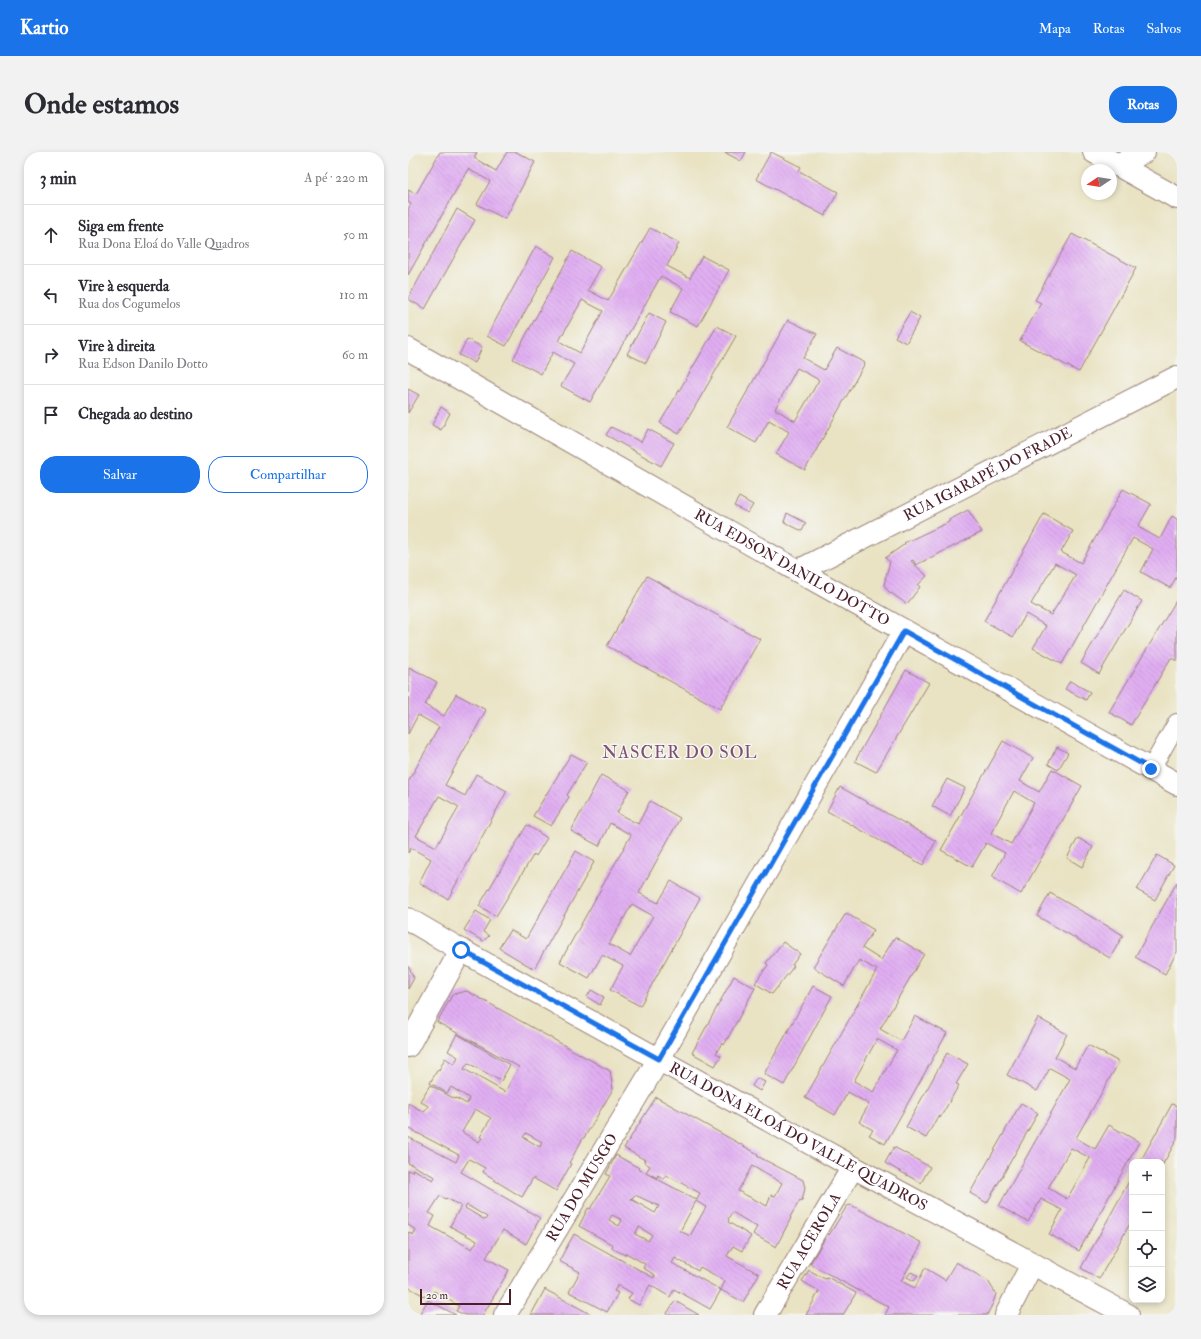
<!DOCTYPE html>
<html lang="pt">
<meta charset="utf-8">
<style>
body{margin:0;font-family:"IM FELL Double Pica",serif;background:#f2f2f3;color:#2b2b33}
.controls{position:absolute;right:12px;bottom:12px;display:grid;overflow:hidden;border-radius:8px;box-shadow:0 2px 6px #0003}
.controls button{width:36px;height:36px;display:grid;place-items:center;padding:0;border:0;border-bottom:1px solid #e1e1e2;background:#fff;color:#2b2b33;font:20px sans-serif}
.compass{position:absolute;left:673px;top:12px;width:36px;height:36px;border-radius:50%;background:#fff;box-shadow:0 2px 6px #0003;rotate:258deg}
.scale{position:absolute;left:12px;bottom:10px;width:91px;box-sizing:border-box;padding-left:4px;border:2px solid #4a1f2b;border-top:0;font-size:11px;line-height:14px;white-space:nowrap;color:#4a1f2b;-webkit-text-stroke:3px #f6f6f2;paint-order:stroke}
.stop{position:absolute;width:12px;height:12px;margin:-9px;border:3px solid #1a73e8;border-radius:50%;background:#fff}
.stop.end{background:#1a73e8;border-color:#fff;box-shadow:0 1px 4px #0008}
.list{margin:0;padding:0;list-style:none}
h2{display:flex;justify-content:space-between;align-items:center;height:52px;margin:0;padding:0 16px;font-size:17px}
h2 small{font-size:13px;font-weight:400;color:#7c7c81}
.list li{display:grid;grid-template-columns:26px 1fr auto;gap:12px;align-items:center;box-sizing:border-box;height:60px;padding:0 16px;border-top:1px solid #e1e1e2}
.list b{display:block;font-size:15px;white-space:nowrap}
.list p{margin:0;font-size:13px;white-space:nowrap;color:#7c7c81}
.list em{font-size:13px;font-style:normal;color:#7c7c81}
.actions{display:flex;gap:8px;padding:12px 16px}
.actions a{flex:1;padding:9px 0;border:1px solid #1a73e8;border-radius:16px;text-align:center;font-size:14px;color:#1a73e8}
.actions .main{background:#1a73e8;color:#fff}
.icon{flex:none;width:22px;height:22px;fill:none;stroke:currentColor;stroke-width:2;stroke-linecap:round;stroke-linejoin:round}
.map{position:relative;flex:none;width:769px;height:1163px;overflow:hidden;border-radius:16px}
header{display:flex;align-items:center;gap:24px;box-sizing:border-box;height:56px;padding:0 20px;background:#1a73e8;color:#fff}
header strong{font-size:19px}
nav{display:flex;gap:22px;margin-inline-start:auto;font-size:14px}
.intro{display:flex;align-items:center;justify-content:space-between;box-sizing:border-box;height:96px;padding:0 24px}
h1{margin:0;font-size:28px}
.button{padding:10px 18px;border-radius:16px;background:#1a73e8;color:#fff;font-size:14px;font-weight:700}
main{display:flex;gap:24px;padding:0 24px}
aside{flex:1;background:#fff;border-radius:16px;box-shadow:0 2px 6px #0003}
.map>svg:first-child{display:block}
.building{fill:url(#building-back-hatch);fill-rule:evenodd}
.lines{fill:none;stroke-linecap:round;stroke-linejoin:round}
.lane-casing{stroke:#9a8177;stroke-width:20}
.street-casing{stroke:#9a8177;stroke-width:24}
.lane{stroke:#fff;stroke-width:18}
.street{stroke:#fff;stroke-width:22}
.route{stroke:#1a73e8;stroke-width:5}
.labels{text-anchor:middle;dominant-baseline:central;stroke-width:3;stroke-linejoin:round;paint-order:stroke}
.street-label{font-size:15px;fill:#4a1f2b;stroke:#f6f6f2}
.quarter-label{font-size:17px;letter-spacing:1px;fill:#7e5171;stroke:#f6f6f2}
</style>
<header>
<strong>Kartio</strong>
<nav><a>Mapa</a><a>Rotas</a><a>Salvos</a></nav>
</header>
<div class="intro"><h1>Onde estamos</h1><a class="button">Rotas</a></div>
<main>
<aside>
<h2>3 min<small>A pé · 220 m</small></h2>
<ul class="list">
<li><svg class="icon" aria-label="ahead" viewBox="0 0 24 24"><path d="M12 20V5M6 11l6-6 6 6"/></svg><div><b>Siga em frente</b><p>Rua Dona Eloá do Valle Quadros</p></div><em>50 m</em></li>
<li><svg class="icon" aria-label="left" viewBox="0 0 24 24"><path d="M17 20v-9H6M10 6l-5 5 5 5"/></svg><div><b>Vire à esquerda</b><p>Rua dos Cogumelos</p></div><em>110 m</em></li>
<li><svg class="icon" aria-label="right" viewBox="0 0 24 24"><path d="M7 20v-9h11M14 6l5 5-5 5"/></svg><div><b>Vire à direita</b><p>Rua Edson Danilo Dotto</p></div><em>60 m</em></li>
<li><svg class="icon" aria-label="arrive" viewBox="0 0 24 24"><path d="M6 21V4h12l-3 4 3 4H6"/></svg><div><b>Chegada ao destino</b></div></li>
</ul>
<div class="actions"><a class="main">Salvar</a><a>Compartilhar</a></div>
</aside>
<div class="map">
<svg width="769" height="1163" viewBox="0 0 769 1163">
<defs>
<pattern id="building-back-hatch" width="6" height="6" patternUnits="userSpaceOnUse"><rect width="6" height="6" fill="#e0aef2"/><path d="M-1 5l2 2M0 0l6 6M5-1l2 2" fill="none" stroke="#c295d0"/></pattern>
</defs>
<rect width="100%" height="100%" fill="#f6f6f2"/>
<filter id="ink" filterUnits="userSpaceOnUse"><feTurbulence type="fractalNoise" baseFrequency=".025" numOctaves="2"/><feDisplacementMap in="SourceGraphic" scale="8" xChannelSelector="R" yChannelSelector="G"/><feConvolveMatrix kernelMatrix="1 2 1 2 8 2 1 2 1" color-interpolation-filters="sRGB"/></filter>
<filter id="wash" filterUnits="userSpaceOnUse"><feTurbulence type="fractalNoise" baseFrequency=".012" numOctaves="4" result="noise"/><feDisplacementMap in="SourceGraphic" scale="16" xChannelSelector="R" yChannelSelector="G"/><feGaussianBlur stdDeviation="0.9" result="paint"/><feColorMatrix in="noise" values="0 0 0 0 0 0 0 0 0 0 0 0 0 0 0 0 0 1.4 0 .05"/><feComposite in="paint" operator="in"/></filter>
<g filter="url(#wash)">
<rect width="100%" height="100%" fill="#e9e3c3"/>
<g id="blocks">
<g class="building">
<polygon points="32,0 69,0 66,6 88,19 99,0 108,0 127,10 97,67 69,52 82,29 60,17 0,123 0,57 3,52 0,50 0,38 8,42"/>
<polygon points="316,0 338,0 333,9"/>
<polygon points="363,0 393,15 391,19 430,40 417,64 348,27"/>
<polygon points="49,57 67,68 17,157 0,147"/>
<path d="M242,76L271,91L259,114L282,126L294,104L321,118L290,174L262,160L275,136L253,124L182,250L153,234L166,212L145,200L133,222L105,207L164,99L193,115L180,138L200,149ZM174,148L195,159L172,201L151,189Z"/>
<polygon points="664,82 728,116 671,220 612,189 633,151 627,148"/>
<polygon points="128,94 147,105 98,194 79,184"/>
<polygon points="502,160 512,166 498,191 487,185"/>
<polygon points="241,161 258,170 238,211 219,202"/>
<path d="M380,168L409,182L395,206L416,218L429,196L457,211L397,318L368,302L381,280L361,268L348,291L319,275ZM389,216L411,228L387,269L367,257Z"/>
<polygon points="309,174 328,184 271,282 252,271"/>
<polygon points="59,187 74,195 67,211 51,203"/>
<polygon points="0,237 11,243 0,261"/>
<polygon points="33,255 42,261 33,278 24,273"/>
<polygon points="203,275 233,290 240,277 266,291 253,314 198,283"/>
<path d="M715,337L743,352L730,375L752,387L764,364L769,367V424L762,436L733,420L745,397L725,386L654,512L625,496L638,474L618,462L605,485L576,469L636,362L665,379L653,400L673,411ZM647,411L668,423L643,463L623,452Z"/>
<polygon points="331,345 345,353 340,361 326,354"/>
<polygon points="560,358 574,380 508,413 505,408 503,409 519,424 510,433 512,435 499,452 480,439 476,433 478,424 482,410 477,406 497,392 496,391 541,370 541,368"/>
<polygon points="379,361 398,371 394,379 376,370"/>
<polygon points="239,424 352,487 312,557 199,494"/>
<polygon points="716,438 734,449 691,522 673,511"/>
<polygon points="769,447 769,509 763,506 723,573 701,560"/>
<path d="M1,515L29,530L17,553L36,564L48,542L78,558L37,633L57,644L68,622L99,639L40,747L11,731L23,707L3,696L0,701V630L31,575L10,563L0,582ZM31,644L51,655L28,695L8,684Z"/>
<polygon points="498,518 521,531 468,620 447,609"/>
<polygon points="662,529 682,540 678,548 657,537"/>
<path d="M595,589L625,606L612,629L631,640L644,617L674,634L613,742L584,725L597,701L578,691L564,715L533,698ZM606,639L626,651L603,692L583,681Z"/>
<polygon points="649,595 660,601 650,618 640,612"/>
<polygon points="163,602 179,610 159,643 161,645 143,674 125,664"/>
<path d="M193,623L221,638L209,661L230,672L242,649L272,666L231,741L250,751L263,729L292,746L232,854L202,838L215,814L194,803L181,826L152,810L223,683L202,671L191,694L163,679ZM224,752L245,764L222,804L201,792Z"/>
<polygon points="539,627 557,636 542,664 524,654"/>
<polygon points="432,635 528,689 515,713 419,659"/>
<polygon points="119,673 139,686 128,704 126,702 88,764 71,754"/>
<polygon points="670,686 685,695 674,715 659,706"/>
<polygon points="168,699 186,710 126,817 91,796 102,778 118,787"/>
<polygon points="749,703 766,713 747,748 729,738"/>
<polygon points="769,730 769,800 757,822 727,805"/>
<polygon points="642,741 715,783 702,806 629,764"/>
<polygon points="68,759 82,768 75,780 81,784 75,789 56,778"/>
<path d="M438,761L466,778L454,796L473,808L487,785L516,802L472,877L493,889L507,864L539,881L477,992L461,983L465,978L451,970L461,952L440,940L427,963L397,946L469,818L451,808L436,834L405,815ZM469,887L489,898L465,940L446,929Z"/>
<polygon points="375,790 392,802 384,813 386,814 364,842 347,831 360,813 358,811"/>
<polygon points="0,813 6,826 0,837"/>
<polygon points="326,824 347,836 316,893 314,891 308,901 313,904 307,914 284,901"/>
<polygon points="405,834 424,844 376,933 356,922"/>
<polygon points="183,838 196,845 192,853 179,845"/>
<path d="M59,839L202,919L205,937L176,986H175L161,1011L163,1012L148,1039L125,1026L114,1045L86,1028V1027L75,1020L77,1016L61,1007L53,1020L132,1066L118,1092L95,1078L78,1106L101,1118L75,1163H57L48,1159L51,1154L26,1139L22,1147L0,1135V1080L5,1083L8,1078L0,1073V1018L4,1020L5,1017L25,1028L27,1025L0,1011V985L48,1010L51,1003L0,976V951L16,960L20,954L12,949L22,933L47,947L48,946L59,952L61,946L43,935L39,941L22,931L30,917L31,918L37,906L46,912L50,905L40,899L49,882L102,913L93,929L60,911L56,917L97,940L111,915L29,870L45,842ZM67,957L83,966L72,985L74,986L71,990L54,980ZM118,981L134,990L132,995L115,985ZM32,1044L38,1047V1046L53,1054L42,1074L69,1089L64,1097L22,1074L27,1064L21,1061ZM59,1053L79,1065L77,1068L57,1056Z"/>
<path d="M630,866L659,882L647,905L667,916L680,893L711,910L668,986L687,997L701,973L731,990L671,1099L641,1082L654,1058L633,1047L620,1070L591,1054L662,927L642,916L629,939L599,923ZM663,996L682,1006L659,1047L640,1036Z"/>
<polygon points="539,901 560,912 548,932 551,933 532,966 530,964 518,986 498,975"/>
<polygon points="349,926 357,930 352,939 344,934"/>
<path d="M248,945L350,1002L349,1004L395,1028L397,1036L394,1049L392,1048L382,1065L383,1066L368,1095L345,1082L349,1075L324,1060L320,1067L321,1068L320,1070L343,1084L334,1099L325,1094L319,1104L351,1122L335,1150L313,1138L317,1129L292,1115L290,1119L267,1106L264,1111L313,1138L302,1157L266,1137L262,1145L242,1133L231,1153L220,1147L224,1141L210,1133L206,1139L210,1141L199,1160L161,1140L172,1120L151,1109L166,1082L246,1126L247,1123L235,1116L237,1112L218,1101L217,1103L204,1096L205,1093L171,1074L180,1056L182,1057L202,1024L198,1022L208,1003L231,1016L230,1017L289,1048L292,1041L258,1023L256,1027L250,1023L249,1026L238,1020L242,1014L236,1010L237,1008L216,996ZM344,1014L374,1031L367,1044L363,1043L359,1054L330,1039ZM227,1043L251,1054L247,1061L223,1047ZM288,1049L298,1055L282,1084L272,1079ZM204,1063L214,1068L211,1074L201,1068ZM231,1075L244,1083L240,1089L227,1082Z"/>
<polygon points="613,951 630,961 579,1051 562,1041"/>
<polygon points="764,952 769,954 769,987 754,1014 754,1010 732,1010"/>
<polygon points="486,995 522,1015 513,1031 477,1011"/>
<polygon points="724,1024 724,1068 691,1127 673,1116"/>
<polygon points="443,1053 514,1091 493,1129 507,1136 517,1116 537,1128 548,1110 580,1129 588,1142 585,1151 579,1163 477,1163 481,1155 402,1112 420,1081 421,1083 439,1054"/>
<polygon points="401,1118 417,1127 419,1125 448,1141 435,1163 398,1163 411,1139 394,1129"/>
<polygon points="503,1120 510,1124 506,1129 499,1125"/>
<polygon points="137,1137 138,1138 184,1163 123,1163"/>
<polygon points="20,1148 48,1163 11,1163"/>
<polygon points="267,1149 291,1163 258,1163"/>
</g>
</g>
</g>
<g filter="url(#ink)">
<use href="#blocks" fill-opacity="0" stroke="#9a8177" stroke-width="1"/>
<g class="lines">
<defs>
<polyline id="lane" points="743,617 769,571"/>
<g id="street">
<polyline points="686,0 769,46"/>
<polyline points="709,13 736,0"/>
<path id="s1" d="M0,197L390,419L769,632"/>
<path id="s2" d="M390,419L769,225"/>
<path id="s3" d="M0,767L53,798L445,1015L720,1163"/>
<polyline points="0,894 53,798"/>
<path id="s4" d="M97,1163L251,907L496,479"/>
<path id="s5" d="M357,1163L445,1015"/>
<polyline points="598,1163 624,1112"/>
</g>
</defs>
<use href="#lane" class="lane-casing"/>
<use href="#street" class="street-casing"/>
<use href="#lane" class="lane"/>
<use href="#street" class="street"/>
</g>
</g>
<g class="lines" filter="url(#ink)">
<polyline class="route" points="53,798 251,907 496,479 743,617"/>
</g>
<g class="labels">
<g class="street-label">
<text stroke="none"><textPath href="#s2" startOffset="213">RUA IGARAPÉ DO FRADE</textPath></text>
<text stroke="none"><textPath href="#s1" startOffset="442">RUA EDSON DANILO DOTTO</textPath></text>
<text stroke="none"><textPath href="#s3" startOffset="447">RUA DONA ELOÁ DO VALLE QUADROS</textPath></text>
<text stroke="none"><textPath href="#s4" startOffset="149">RUA DO MUSGO</textPath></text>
<text stroke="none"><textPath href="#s5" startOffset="86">RUA ACEROLA</textPath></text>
</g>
<g class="quarter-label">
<text x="272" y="600">NASCER DO SOL</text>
</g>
</g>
</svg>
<div class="controls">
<button>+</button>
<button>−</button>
<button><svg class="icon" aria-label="locate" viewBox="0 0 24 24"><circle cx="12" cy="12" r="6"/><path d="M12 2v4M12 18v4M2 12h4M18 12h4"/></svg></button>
<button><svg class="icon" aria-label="layers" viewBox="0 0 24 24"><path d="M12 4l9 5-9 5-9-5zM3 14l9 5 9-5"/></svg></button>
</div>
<svg class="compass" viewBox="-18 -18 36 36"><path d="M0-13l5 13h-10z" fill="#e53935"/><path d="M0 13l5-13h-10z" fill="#7c7c81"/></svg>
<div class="scale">20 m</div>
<div class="stop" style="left:53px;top:798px"></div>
<div class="stop end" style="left:743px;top:617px"></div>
</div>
</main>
